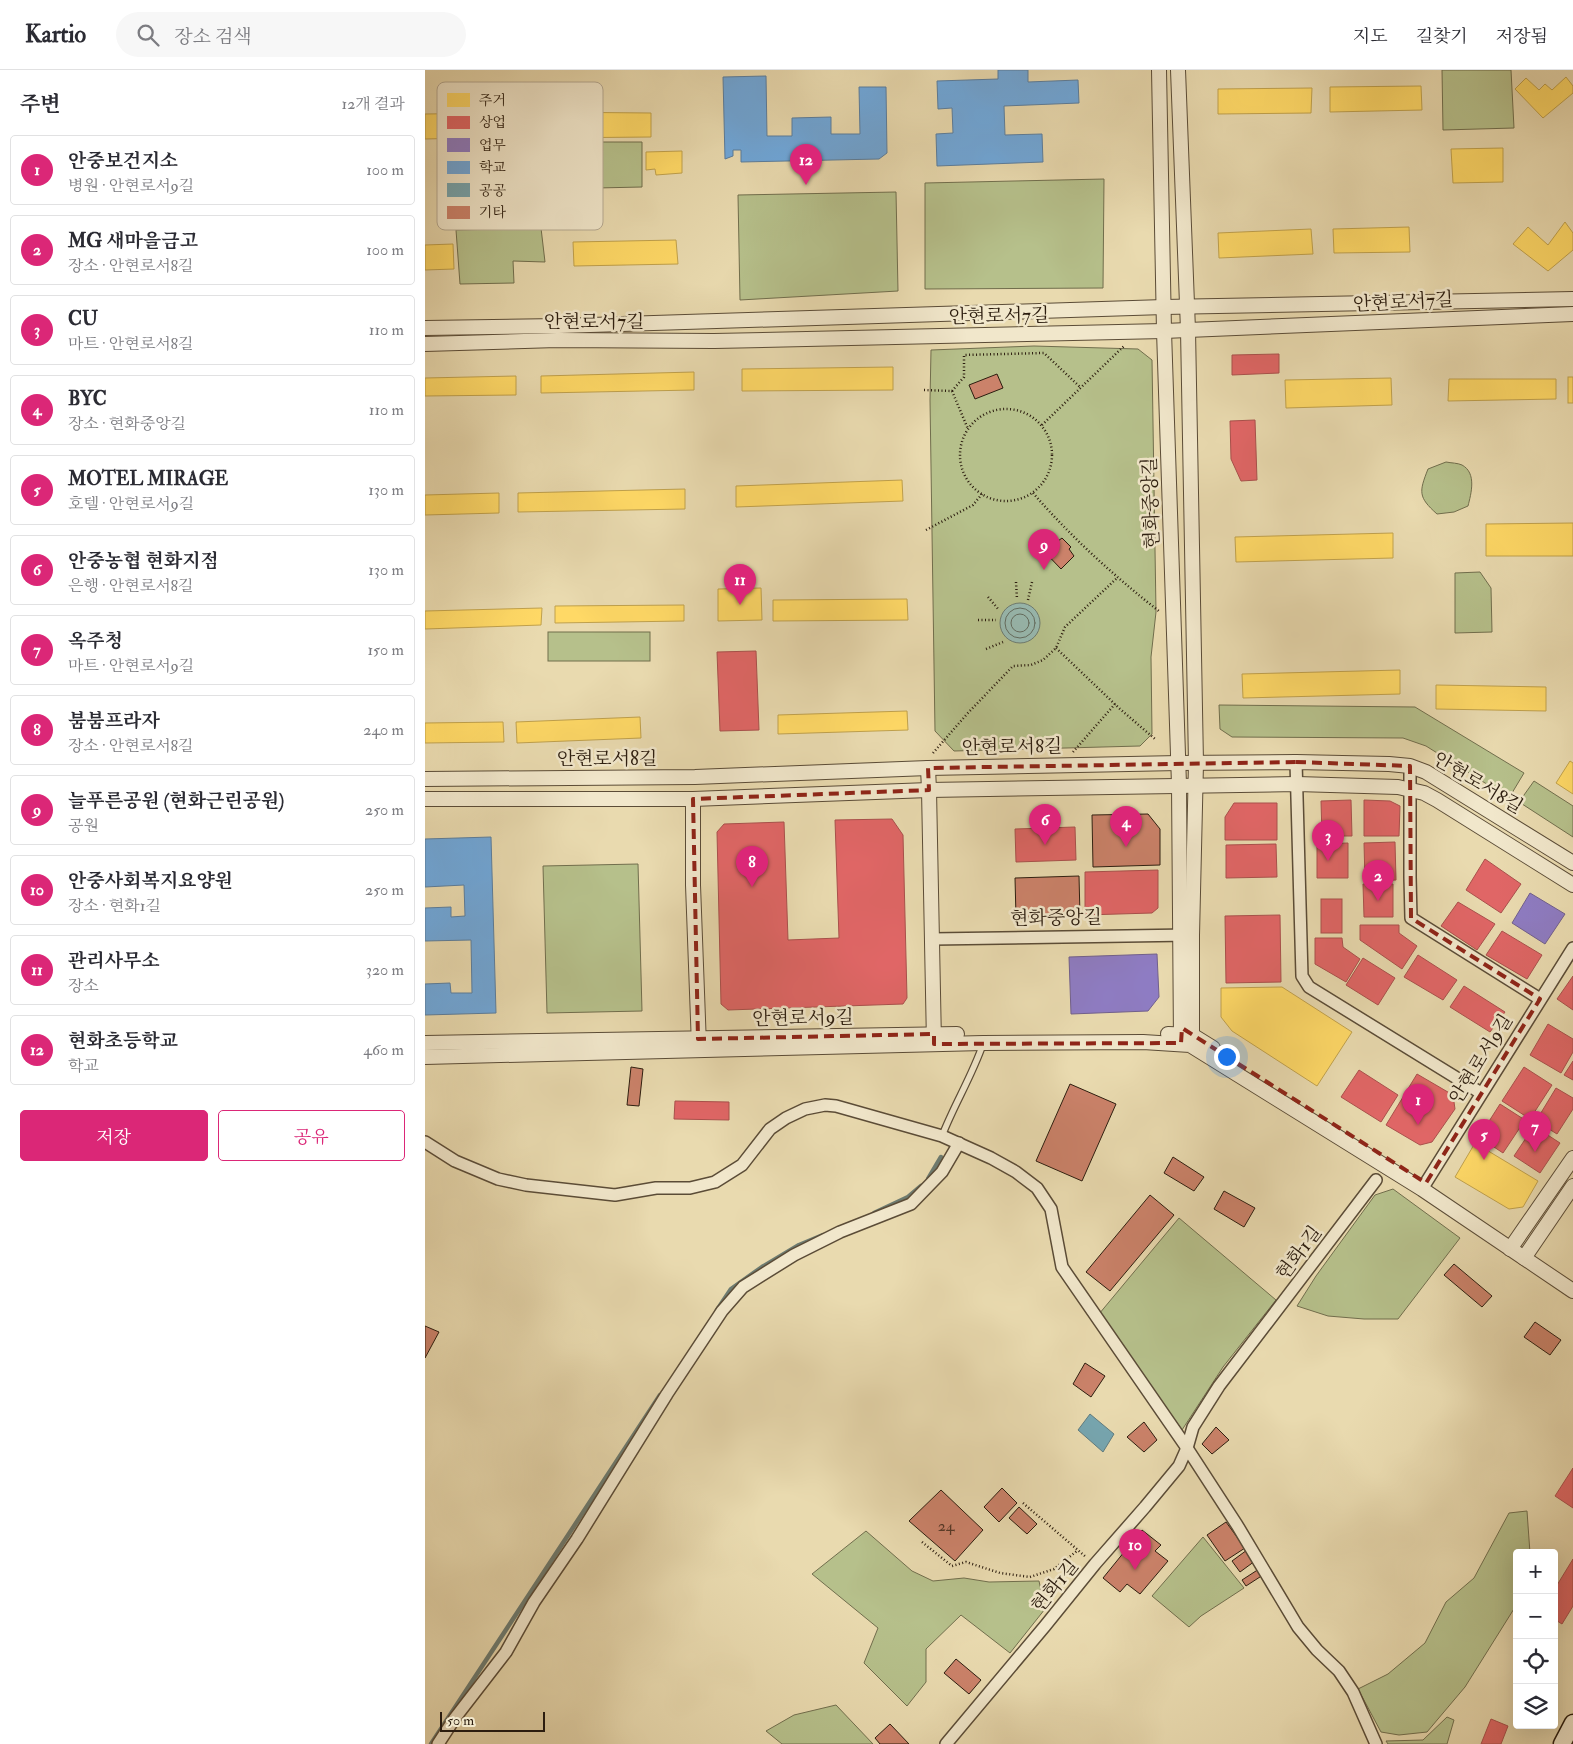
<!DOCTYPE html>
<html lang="ko">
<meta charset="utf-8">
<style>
body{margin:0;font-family:"IM FELL Double Pica","Noto Serif KR",serif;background:#f7f7f7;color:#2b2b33}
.controls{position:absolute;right:15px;bottom:15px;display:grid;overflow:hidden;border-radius:5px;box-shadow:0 5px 20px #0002}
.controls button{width:45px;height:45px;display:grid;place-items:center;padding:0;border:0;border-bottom:1px solid #e1e1e2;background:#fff;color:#2b2b33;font:25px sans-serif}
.scale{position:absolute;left:15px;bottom:12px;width:105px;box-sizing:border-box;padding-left:5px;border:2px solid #2c1d0f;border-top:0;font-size:14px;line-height:18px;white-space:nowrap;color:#2c1d0f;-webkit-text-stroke:4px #f1e7cb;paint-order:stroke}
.you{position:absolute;left:801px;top:986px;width:18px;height:18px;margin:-12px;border:4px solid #fff;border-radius:50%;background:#1a73e8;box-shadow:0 0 0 8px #1a73e833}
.badge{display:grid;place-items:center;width:32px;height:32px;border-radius:50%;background:#db2777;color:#fff;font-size:16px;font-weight:700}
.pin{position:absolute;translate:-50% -41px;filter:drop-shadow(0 1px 2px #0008)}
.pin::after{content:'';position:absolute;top:26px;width:18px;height:15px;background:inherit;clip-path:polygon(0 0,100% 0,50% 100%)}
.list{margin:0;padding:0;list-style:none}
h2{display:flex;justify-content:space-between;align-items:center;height:65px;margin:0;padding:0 20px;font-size:21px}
h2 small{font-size:16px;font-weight:400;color:#7c7c81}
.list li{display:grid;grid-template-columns:32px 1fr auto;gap:15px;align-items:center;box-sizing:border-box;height:70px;margin:0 10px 10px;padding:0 10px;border:1px solid #e1e1e2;border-radius:5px}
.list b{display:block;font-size:19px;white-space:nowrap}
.list p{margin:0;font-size:16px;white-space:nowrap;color:#7c7c81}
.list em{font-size:16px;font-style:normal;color:#7c7c81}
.actions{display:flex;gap:10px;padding:15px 20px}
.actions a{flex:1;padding:11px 0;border:1px solid #db2777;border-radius:5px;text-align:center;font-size:18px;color:#db2777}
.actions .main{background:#db2777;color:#fff}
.icon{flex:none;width:28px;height:28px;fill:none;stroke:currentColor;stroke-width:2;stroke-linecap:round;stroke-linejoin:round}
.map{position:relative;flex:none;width:1148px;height:1674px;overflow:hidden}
header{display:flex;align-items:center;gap:30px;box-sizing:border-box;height:70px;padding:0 25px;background:#fff;border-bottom:1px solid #e1e1e2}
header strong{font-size:24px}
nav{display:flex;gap:28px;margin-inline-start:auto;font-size:18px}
.search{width:350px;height:45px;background:#f7f7f7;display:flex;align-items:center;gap:12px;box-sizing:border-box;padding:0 18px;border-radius:28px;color:#7c7c81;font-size:19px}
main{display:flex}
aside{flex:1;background:#fff}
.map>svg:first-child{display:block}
.green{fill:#b6c08b;stroke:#716e4d}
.water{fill:#98bab1;stroke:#6d7b70}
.homes{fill:#ffd966;stroke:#c0a14c}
.shops{fill:#e06666;stroke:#aa504c}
.offices{fill:#8e7cc3;stroke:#71608d}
.schools{fill:#6fa8dc;stroke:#5b7e9e}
.public{fill:#76a5af;stroke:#607c7f}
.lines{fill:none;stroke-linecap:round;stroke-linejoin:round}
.shore{stroke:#626c60;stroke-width:1}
.stream{stroke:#6d7b70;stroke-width:4.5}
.building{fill:#cb826a;stroke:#2c1d0f}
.service-casing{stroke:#5b4c37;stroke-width:8}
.minor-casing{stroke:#5b4c37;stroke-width:14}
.tertiary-casing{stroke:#5b4c37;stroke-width:16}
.secondary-casing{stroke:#2c1d0f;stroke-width:19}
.path{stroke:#2c1d0f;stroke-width:2.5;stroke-dasharray:1 2.5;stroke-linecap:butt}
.service{stroke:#f1e7cb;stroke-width:5.5}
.minor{stroke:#f1e7cb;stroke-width:11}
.tertiary{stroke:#f1e7cb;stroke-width:14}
.secondary{stroke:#f1e7cb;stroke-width:16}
.marked{fill:none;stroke:#8f2418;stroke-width:4;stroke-dasharray:10 6;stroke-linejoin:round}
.labels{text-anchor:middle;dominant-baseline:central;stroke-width:5;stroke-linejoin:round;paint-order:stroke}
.number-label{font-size:16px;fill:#543626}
.street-label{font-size:19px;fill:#2c1d0f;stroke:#f1e7cb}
.key{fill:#f1e7cb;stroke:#b6aa93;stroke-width:1}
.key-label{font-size:14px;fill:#2c1d0f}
</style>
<header>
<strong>Kartio</strong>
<div class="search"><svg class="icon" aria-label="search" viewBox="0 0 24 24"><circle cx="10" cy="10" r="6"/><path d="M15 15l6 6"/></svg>장소 검색</div>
<nav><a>지도</a><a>길찾기</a><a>저장됨</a></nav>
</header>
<main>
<aside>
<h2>주변<small>12개 결과</small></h2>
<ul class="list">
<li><span class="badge">1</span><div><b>안중보건지소</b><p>병원 · 안현로서9길</p></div><em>100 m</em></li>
<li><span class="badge">2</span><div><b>MG 새마을금고</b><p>장소 · 안현로서8길</p></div><em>100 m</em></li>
<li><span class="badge">3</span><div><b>CU</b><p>마트 · 안현로서8길</p></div><em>110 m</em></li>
<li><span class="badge">4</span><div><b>BYC</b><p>장소 · 현화중앙길</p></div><em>110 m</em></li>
<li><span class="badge">5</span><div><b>MOTEL MIRAGE</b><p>호텔 · 안현로서9길</p></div><em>130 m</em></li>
<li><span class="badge">6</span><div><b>안중농협 현화지점</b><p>은행 · 안현로서8길</p></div><em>130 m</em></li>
<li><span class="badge">7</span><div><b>옥주청</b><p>마트 · 안현로서9길</p></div><em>150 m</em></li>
<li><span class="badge">8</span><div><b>붐붐프라자</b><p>장소 · 안현로서8길</p></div><em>240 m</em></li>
<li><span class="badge">9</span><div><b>늘푸른공원 (현화근린공원)</b><p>공원</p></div><em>250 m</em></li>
<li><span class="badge">10</span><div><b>안중사회복지요양원</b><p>장소 · 현화1길</p></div><em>250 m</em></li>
<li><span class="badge">11</span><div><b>관리사무소</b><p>장소</p></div><em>320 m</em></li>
<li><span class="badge">12</span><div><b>현화초등학교</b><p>학교</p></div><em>460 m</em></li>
</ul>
<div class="actions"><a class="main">저장</a><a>공유</a></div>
</aside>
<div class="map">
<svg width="1148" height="1674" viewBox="0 0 1148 1674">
<rect width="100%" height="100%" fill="#e9daaf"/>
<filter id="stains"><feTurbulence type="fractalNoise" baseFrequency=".004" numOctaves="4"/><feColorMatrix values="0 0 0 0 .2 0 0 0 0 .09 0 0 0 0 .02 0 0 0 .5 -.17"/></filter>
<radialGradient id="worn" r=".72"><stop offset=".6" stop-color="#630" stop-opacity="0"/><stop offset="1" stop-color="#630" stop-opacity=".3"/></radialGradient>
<g class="green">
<polygon points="1017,0 1086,0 1089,58 1018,60"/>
<polygon points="115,72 217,72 217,117 126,119"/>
<polygon points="679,109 678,218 500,219 500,113"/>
<polygon points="471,122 473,221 315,230 313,125"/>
<polygon points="116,158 120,192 88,191 89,213 35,214 31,160"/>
<polygon points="609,276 713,279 727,290 731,542 726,587 727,664 715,676 529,681 510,661 505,330 506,280"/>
<path d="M1021,392C1026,393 1033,393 1037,395C1052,403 1046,424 1043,436L1029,442L1012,444C993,427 994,422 1003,399Z"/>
<polygon points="1055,502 1066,518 1067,562 1030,563 1030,503"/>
<rect x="123" y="562" width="102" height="29"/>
<polygon points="794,635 990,637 1099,703 1084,728 1001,676 978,668 807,667 795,659"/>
<polygon points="1109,711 1148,736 1148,767 1094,732"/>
<polygon points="213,794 217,941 122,943 118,796"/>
<polygon points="968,1119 1035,1168 973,1249 939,1249 903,1246 872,1236 891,1206 950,1125"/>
<polygon points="754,1148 851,1230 798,1297 757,1360 674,1244"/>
<polygon points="1102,1441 1105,1483 1092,1483 1092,1534 1040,1617 1002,1662 974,1665 956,1662 933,1619 963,1604 1000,1573 1021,1532 1049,1508 1084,1443"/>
<polygon points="441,1461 487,1501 508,1511 539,1508 564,1512 614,1511 620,1539 585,1583 536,1545 501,1579 501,1612 482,1636 439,1593 453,1558 387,1504"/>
<polygon points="778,1467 819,1518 776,1546 764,1557 727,1526"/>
<polygon points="411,1635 448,1674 357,1674 341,1661 369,1645"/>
<polygon points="1022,1647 1029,1650 1022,1674 963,1674 961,1671 998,1670"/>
</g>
<circle class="water" cx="595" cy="553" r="20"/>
<g class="homes">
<polygon points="1141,7 1148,16 1148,23 1118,48 1090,19 1101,8 1114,20 1120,14 1127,20"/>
<polygon points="996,16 997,40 905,42 905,17"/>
<polygon points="887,18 886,43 793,44 793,19"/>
<polygon points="115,42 226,43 226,67 116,68"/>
<polygon points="74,43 78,67 0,69 0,44"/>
<polygon points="1078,78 1078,112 1028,113 1026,79"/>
<polygon points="257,81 257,103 231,105 230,99 221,100 221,82"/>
<polygon points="1140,152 1148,163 1148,180 1123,201 1088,174 1103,157 1123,175"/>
<polygon points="984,157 985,182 909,183 908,159"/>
<polygon points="886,159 888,184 794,188 793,163"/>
<polygon points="251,170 253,194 149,196 148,172"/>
<polygon points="28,174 29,199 0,200 0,175"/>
<polygon points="468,297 468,320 317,321 317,299"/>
<polygon points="269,302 269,320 116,323 116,306"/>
<polygon points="91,306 91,325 0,326 0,308"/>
<rect x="1143" y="307" width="5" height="26"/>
<polygon points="966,308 967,335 861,338 860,310"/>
<polygon points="1024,309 1131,309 1131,329 1023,331"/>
<polygon points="477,410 478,431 311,437 311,416"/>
<polygon points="260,419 260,439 93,442 93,423"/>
<polygon points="74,423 74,443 0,445 0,425"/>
<polygon points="1148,453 1148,486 1061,486 1061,454"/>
<polygon points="968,463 968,488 811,492 810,467"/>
<polygon points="336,518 337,550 293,551 293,519"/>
<polygon points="482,529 483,550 348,551 348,530"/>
<polygon points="259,535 259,551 130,553 130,536"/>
<polygon points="117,538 116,555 0,559 0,541"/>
<polygon points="975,600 975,624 818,628 817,604"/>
<polygon points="1011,615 1121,617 1121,641 1011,639"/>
<polygon points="482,641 483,660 353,664 353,645"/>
<polygon points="215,647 216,668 92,673 91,652"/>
<polygon points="78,652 79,672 0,673 0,653"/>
<polygon points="1145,691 1148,693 1148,724 1131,713"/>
<polygon points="857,917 927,962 892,1016 807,961 796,947 796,918"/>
<polygon points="1050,1073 1113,1111 1098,1137 1084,1139 1030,1107"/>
</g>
<g class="shops">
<polygon points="854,284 854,303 807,305 807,285"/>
<polygon points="830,350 832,410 816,411 806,389 805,351"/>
<polygon points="331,581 334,660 295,661 292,582"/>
<polygon points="926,730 927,766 897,766 896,731"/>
<polygon points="939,730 965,731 975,736 974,766 939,766"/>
<polygon points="809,733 852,733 852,770 800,770 800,747"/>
<polygon points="467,749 478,765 482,928 478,934 303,940 296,934 292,762 299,754 359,752 363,870 414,868 410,750"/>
<polygon points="650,757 651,790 591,792 590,759"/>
<polygon points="970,772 971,810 940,811 939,773"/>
<polygon points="923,773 923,808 892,808 892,774"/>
<polygon points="851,774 852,807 801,808 801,775"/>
<polygon points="1060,789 1096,814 1076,843 1041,820"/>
<polygon points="733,800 733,838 727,843 660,845 660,802"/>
<polygon points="938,814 968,814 968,847 939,847"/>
<rect x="896" y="829" width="21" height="34"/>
<polygon points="1033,832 1070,854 1052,880 1016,856"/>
<polygon points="855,845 856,912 801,913 800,846"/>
<polygon points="935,855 974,855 974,863 992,876 977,899 935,870"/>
<polygon points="1077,861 1117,885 1102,909 1061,885"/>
<polygon points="890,868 917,868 918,877 935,889 921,912 890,894"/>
<polygon points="993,885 1032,910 1018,930 979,907"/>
<polygon points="938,888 970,908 953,935 921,915"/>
<polygon points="1148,906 1148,940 1132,929"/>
<polygon points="1039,916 1080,942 1065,962 1025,937"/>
<polygon points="1123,954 1148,969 1148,982 1136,1003 1105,985"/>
<polygon points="1148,991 1148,1010 1139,1005"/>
<polygon points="1099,997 1127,1015 1105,1049 1077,1031"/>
<polygon points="934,1000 973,1025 956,1052 916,1027"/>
<polygon points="992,1004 1028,1025 1030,1039 1007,1072 995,1075 961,1055"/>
<polygon points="1131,1018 1148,1028 1148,1039 1132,1064 1111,1051"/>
<polygon points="250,1031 304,1032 304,1050 249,1049"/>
<polygon points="1075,1034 1100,1050 1078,1083 1054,1067"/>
<polygon points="1109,1056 1135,1073 1115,1103 1089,1086"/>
<polygon points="1148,1398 1148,1438 1130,1426"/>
<polygon points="1148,1489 1148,1536 1137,1554 1129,1549 1129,1520"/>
<polygon points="1066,1649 1083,1656 1076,1674 1056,1674"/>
</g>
<g class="offices">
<polygon points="1105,823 1140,844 1120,874 1087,853"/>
<polygon points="732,884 734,927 723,941 646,944 644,887"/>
</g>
<g class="schools">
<polygon points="573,0 603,0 603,12 653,10 654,33 579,36 580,65 617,64 618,92 512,96 511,64 528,63 527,38 513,39 512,11 573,9"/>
<polygon points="341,6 342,66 367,66 367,48 406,47 406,64 435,64 434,17 461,17 462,83 454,89 316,92 316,80 308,80 308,86 300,89 298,7"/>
<polygon points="66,767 71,943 0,945 0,914 25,913 26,923 47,923 46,870 0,871 0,838 26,837 26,847 40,846 39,815 0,817 0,769"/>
</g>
<polygon class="public" points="665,1344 689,1364 678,1382 653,1360"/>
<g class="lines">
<g class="shore">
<circle cx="595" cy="553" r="15"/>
<circle cx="595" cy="553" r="9"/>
</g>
<g class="stream">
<polyline points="503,1109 516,1087"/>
<polyline points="449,1143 483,1127 496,1116"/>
<polyline points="292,1240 306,1219 337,1197 374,1175 398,1165"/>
<polyline points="6,1674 235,1325"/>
</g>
</g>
<g class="building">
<polygon points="572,304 578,318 550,329 544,315"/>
<polygon points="627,465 633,471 637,468 646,477 644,479 649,486 636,499 615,477"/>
<polygon points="723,744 735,759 735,795 668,797 667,745"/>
<polygon points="654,806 655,846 591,847 590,808"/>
<polygon points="206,997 218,999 214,1036 202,1035"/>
<polygon points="645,1014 691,1034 657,1111 611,1091"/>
<polygon points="748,1087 779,1107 769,1121 739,1103"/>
<polygon points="799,1121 830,1138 819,1157 789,1139"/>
<polygon points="725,1125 749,1145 685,1221 661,1202"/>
<polygon points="1029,1194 1067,1226 1057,1237 1019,1205"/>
<polygon points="1110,1252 1136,1270 1125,1285 1099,1267"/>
<polygon points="0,1256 14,1262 0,1288"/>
<polygon points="660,1293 680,1306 666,1327 648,1314"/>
<polygon points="719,1352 732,1370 719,1382 702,1367"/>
<polygon points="791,1357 804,1370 787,1384 777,1374"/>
<polygon points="577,1418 592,1433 574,1452 559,1437"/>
<polygon points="516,1420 558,1460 530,1491 484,1451"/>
<polygon points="594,1437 612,1454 602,1464 584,1448"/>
<polygon points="801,1452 820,1478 800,1491 782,1465"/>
<polygon points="717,1460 736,1475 730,1481 743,1491 715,1524 702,1514 695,1522 678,1508"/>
<polygon points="822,1480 830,1491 815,1502 807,1491"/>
<polygon points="834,1499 838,1505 821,1516 817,1510"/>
<polygon points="531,1589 556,1610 544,1624 519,1603"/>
<polygon points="465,1654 484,1674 455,1674 450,1668"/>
</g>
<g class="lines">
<defs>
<path id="service" d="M517,1066C529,1035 547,1006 558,974"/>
<g id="minor">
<polyline points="871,692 877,906 884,917 1056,1023"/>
<polyline points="985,696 985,807 986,848 1115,929"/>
<polyline points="508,869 764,865"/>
<polyline points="0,1072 30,1091 73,1109 101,1115 190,1125 231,1118 265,1118 290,1112 317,1095 345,1059 361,1048 380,1039 400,1035 411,1036 517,1066 566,1088 591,1102 612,1118 626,1139 637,1197 762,1378 812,1455 873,1557 892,1580 914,1601 928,1622 951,1674"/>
<polyline points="997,1119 1148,878"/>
<polyline points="13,1674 30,1648 81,1582 109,1532 152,1469 242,1324 297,1241 318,1217 369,1185 415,1162 486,1134 517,1102 534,1073"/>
<polyline points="521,1674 620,1556 670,1494 720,1437 754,1396 762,1378 768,1357 794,1316 951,1110"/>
</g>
<g id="tertiary">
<polyline points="734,0 739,261 754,715 756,972"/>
<polyline points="753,0 763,260 771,693 767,865 767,965 766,974"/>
<polyline points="0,258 134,256 739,237 1148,229"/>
<polyline points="0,274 132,270 289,271 739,261 1148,244"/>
<polyline points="503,698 504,720 509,973"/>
<polyline points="0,709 270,707 503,698 754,693 871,692 964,694 985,696 1001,702 1148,793"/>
<polyline points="0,729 268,729 504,720 872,714 973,717 999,723 1012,730 1148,815"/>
<polyline points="268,729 268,815 274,976"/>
<polyline points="743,964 767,965 788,978"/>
<polyline points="0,973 532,964"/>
<polyline points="0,987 558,973 718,972 765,975 997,1119 1148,1221"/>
<polyline points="1085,1179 1148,1088"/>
<polyline points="1099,1188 1148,1116"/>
</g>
<polyline id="secondary" points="1137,1674 1148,1653"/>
</defs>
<use href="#service" class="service-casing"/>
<use href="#minor" class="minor-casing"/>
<use href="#tertiary" class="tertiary-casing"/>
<use href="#secondary" class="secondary-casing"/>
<g class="path">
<polyline points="499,320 527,321 543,359"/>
<polyline points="527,321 539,307 539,285 619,283 655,317"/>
<circle cx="581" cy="385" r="46"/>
<polyline points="617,355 699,276"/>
<path d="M608,423C646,467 689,506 735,542"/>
<polyline points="501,460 548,435 557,424"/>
<polyline points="591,512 592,529"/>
<polyline points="563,527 574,540"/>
<polyline points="603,530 607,512"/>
<polyline points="553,550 571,550"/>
<polyline points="631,578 695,639 730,669 730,671"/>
<polyline points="561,579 578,572"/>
<polyline points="648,682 690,634"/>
<polyline points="508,683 542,644 588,596 606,595 618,590 631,578 640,557 692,508"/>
<polyline points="598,1433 661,1487"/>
<polyline points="497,1472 527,1496 541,1492 575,1503 605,1507 629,1499 652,1481"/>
</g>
<use href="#service" class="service"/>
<use href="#minor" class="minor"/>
<use href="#tertiary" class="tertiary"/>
<use href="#secondary" class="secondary"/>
</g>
<path class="marked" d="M871,692L985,696L986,848L1115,929L1001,1113L757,958L756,973L509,974V964L273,969L268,729L504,720L503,698Z"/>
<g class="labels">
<g class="number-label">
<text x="521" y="1456">24</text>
</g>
<g class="street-label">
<text transform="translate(978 232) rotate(-3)">안현로서7길</text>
<text transform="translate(574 246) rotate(-1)">안현로서7길</text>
<text x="169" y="252">안현로서7길</text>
<text transform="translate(726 433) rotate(-92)">현화중앙길</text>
<text transform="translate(587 677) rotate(-1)">안현로서8길</text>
<text x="182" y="689">안현로서8길</text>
<text transform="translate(1053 713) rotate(31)">안현로서8길</text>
<text transform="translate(631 848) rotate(-1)">현화중앙길</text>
<text transform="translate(378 948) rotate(-1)">안현로서9길</text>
<text transform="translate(1056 989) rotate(-58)">안현로서9길</text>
<text transform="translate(874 1183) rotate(-53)">현화1길</text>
<text transform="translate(630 1516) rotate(-51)">현화1길</text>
</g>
</g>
<rect x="12" y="12" width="166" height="148" rx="8" class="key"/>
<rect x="22" y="23" width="23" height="14" fill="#ffd966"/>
<rect x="22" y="46" width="23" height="13" fill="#e06666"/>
<rect x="22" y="68" width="23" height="14" fill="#8e7cc3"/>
<rect x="22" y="91" width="23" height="13" fill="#6fa8dc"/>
<rect x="22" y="113" width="23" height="14" fill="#76a5af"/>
<rect x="22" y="136" width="23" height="13" fill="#cb826a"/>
<g class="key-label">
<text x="54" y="35">주거</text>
<text x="54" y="57">상업</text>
<text x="54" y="80">업무</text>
<text x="54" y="102">학교</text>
<text x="54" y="125">공공</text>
<text x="54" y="147">기타</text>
</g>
<rect width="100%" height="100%" filter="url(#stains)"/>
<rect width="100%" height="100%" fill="url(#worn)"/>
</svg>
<div class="controls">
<button>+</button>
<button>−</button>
<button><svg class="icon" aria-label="locate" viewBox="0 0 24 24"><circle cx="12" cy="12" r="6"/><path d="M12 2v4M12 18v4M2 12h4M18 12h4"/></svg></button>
<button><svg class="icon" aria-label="layers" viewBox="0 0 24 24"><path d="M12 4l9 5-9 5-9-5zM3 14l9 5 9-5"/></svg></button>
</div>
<div class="scale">50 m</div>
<div class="you"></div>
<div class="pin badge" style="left:993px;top:1055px">1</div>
<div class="pin badge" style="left:953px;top:831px">2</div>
<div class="pin badge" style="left:903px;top:791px">3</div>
<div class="pin badge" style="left:701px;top:777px">4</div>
<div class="pin badge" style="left:1059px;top:1090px">5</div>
<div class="pin badge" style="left:620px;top:775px">6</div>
<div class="pin badge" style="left:1110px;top:1082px">7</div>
<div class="pin badge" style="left:327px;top:817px">8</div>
<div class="pin badge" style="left:619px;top:500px">9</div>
<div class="pin badge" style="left:710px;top:1500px">10</div>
<div class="pin badge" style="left:315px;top:535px">11</div>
<div class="pin badge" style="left:381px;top:115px">12</div>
</div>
</main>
